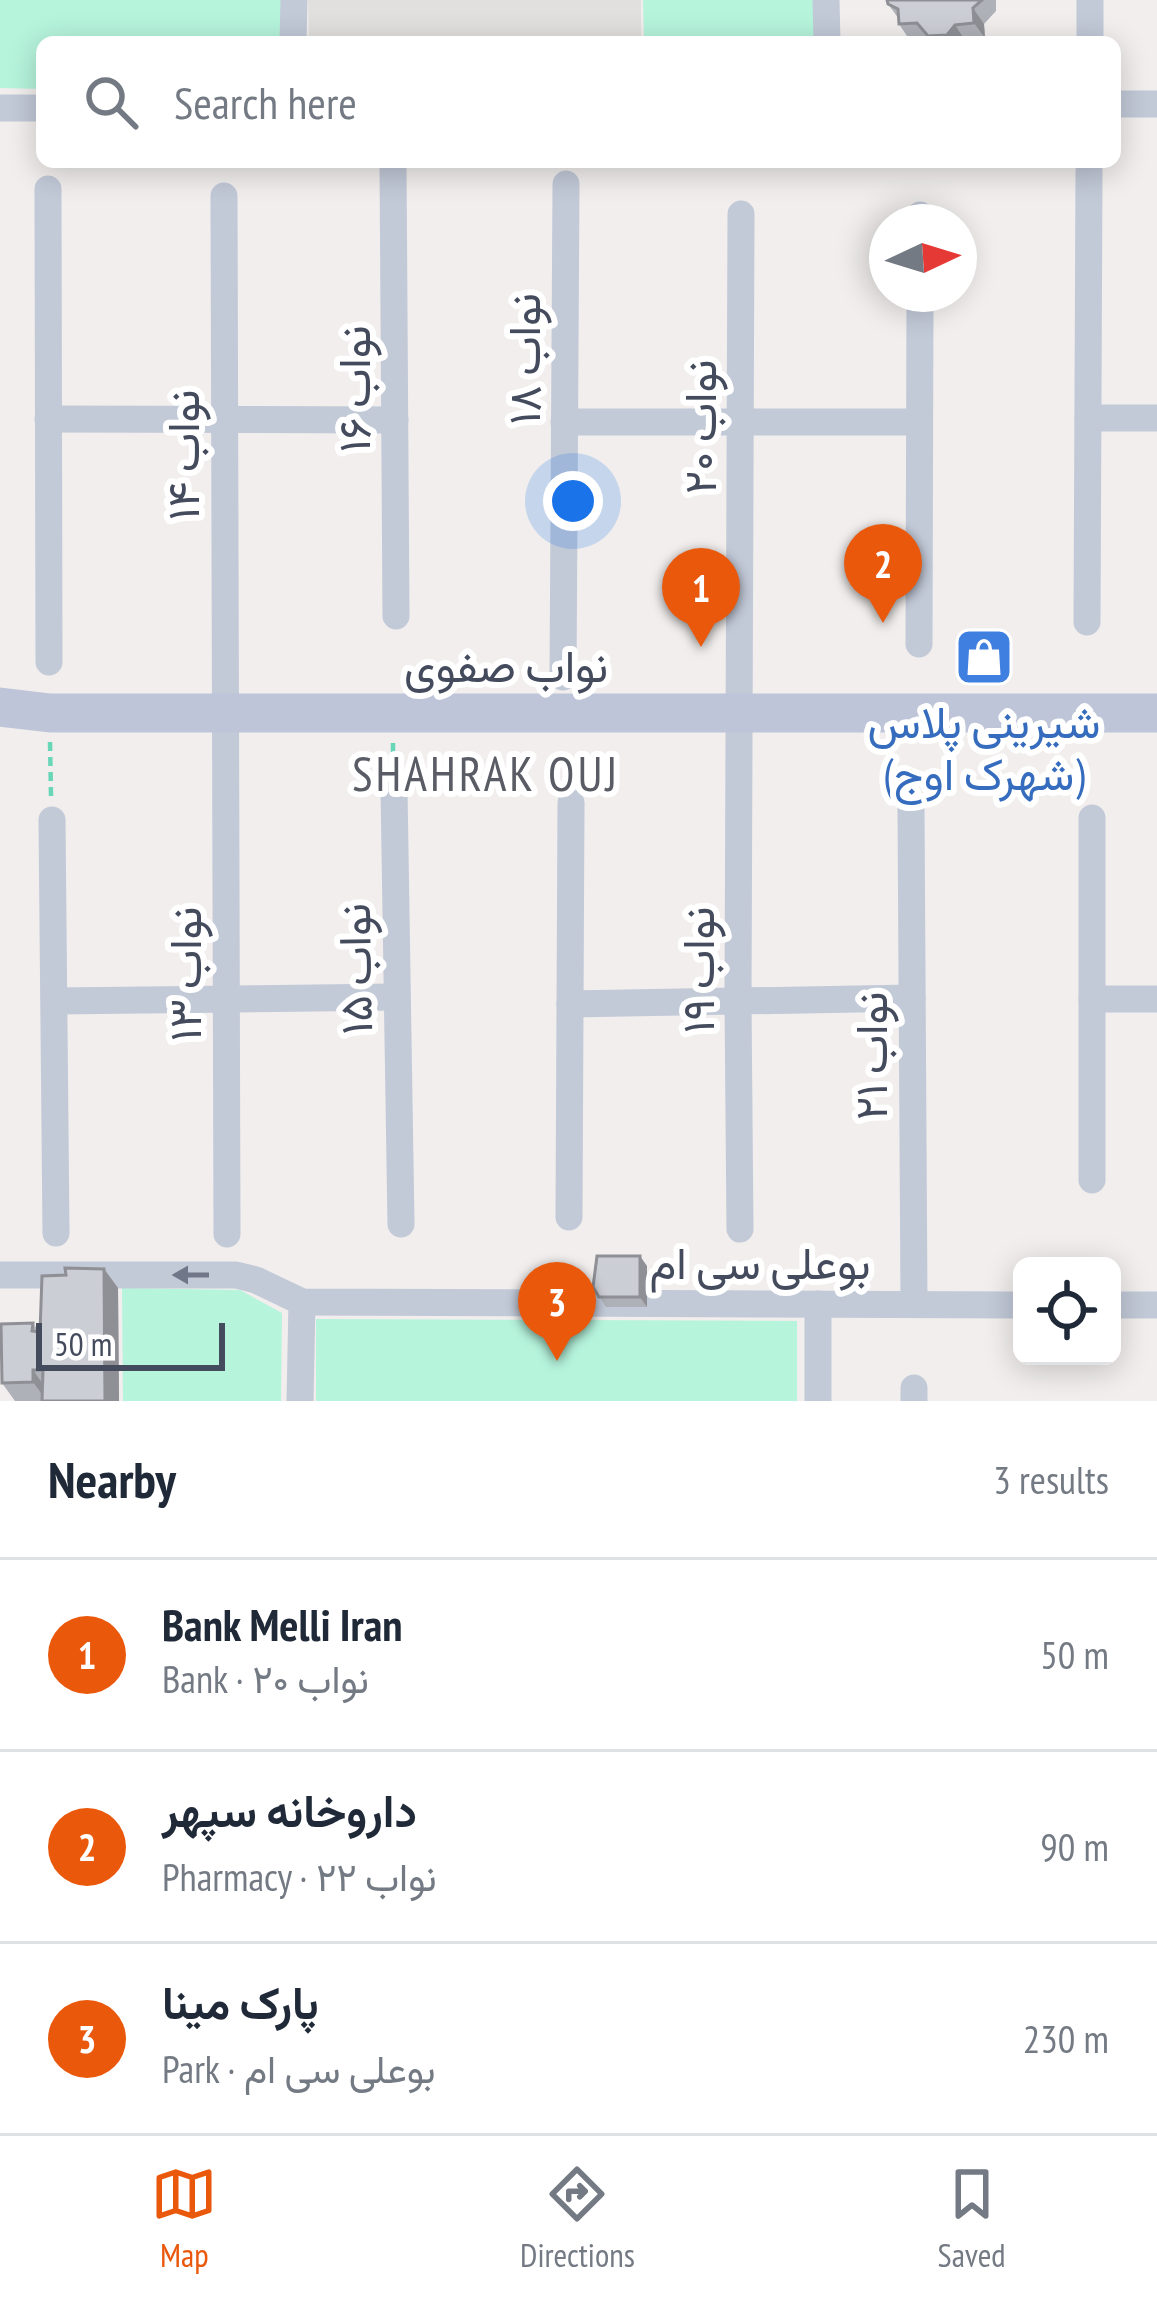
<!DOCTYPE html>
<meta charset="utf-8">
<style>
body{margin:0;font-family:"PT Sans Narrow",Vazirmatn,sans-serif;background:#f6f6f7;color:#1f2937}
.controls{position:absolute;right:36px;bottom:36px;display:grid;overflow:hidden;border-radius:18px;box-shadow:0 6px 30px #0003}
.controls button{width:108px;height:108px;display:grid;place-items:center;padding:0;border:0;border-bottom:3px solid #e0e1e3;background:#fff;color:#1f2937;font:60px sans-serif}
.compass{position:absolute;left:869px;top:204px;width:108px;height:108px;border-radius:50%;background:#fff;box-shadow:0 6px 30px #0003;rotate:86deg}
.scale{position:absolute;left:36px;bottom:30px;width:189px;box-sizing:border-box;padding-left:12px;border:6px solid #444b5d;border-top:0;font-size:33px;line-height:42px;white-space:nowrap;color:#444b5d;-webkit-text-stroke:9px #fff;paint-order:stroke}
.you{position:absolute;left:573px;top:501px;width:42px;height:42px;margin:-30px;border:9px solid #fff;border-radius:50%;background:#1a73e8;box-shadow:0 0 0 18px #1a73e833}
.badge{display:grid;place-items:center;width:78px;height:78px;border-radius:50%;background:#ea580c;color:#fff;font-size:39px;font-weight:700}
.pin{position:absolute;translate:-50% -99px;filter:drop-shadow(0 3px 6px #0008)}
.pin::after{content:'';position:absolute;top:63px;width:42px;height:36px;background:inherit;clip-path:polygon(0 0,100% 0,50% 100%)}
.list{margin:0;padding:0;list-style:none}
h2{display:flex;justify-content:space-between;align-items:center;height:156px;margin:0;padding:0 48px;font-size:51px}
h2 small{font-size:39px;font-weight:400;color:#747a83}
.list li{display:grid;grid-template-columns:78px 1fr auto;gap:36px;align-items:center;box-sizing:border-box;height:192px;padding:0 48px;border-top:3px solid #e0e1e3}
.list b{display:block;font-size:45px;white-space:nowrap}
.list p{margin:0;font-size:39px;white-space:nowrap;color:#747a83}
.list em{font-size:39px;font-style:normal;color:#747a83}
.icon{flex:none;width:66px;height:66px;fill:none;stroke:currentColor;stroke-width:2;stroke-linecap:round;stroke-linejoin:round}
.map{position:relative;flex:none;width:1157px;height:1401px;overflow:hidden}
.search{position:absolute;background:#fff;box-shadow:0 6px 30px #0003;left:36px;right:36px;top:36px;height:132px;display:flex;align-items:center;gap:30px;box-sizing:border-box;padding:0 42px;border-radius:18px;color:#747a83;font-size:45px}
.sheet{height:732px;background:#fff}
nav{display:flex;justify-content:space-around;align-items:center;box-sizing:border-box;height:168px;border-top:3px solid #e0e1e3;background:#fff;font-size:33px;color:#747a83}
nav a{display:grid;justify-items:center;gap:6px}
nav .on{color:#ea580c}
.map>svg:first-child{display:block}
.education{fill:#e2dfdf}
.green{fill:#b6f4dc}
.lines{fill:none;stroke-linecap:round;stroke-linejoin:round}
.path{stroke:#6ad6b8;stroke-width:4.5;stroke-dasharray:9 6;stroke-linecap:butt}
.street{stroke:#c2c9d7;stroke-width:27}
.secondary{stroke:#bec5d9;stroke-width:39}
.wall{fill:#afb1b8}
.shaded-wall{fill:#8f9096}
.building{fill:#ccced6;stroke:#8f9096;stroke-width:3}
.oneway{fill:#707788}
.labels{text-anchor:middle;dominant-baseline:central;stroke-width:12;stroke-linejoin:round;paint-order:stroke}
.street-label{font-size:45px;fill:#444b5d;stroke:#fff}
.shop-label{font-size:45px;fill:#366cbe;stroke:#fff}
.neighbourhood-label{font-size:48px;letter-spacing:3px;fill:#595c64;stroke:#fff}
</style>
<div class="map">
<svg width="1157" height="1401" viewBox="0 0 1157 1401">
<rect width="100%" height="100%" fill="#f1eeed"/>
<polygon class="education" points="308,0 641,0 641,42 309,42"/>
<g class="green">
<polygon points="0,0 281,0 281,42 42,42 42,89 0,88"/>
<polygon points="643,0 814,0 814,42 644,42"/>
<polygon points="122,1288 240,1290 282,1313 281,1401 123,1401"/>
<polygon points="316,1319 797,1321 797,1401 316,1401"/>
</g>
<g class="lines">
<g class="path">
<polyline points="50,742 51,796"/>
<polyline points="393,743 393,767"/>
</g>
<g class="street">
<polyline points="826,0 827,42"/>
<polyline points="293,42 294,0"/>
<polyline points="1090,42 1090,0"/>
<polyline points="1115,104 1157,104"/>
<polyline points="0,108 42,108"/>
<polyline points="393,162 396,616"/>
<polyline points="48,189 49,662"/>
<polyline points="224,196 227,1234"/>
<polyline points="920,222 920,215"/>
<polyline points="1088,418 1157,418"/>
<polyline points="48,419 395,420"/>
<polyline points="564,422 919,422"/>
<polyline points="1087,622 1089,171"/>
<polyline points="919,644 920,294"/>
<polyline points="563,677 566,184"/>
<polyline points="394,789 401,1224"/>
<polyline points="911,808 914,1304"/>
<polyline points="52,820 56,1233"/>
<polyline points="1092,999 1157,999"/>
<polyline points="55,1001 397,997"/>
<polyline points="570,1004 912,998"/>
<polyline points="1092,1180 1092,818"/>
<polyline points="569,1217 571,803"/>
<polyline points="740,1229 738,1001 741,214"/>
<polyline points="0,1275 236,1275 256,1280 302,1302 1022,1305"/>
<polyline points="1112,1305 1157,1305"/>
<polyline points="914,1388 914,1401"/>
<polyline points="300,1401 302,1302"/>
<polyline points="818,1401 818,1304"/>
</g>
<polyline class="secondary" points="0,707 50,713 1157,713"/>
</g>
<g class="wall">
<polygon points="887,0 996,0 996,11 984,24 985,38 965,40 964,42 931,42 927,38 909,39 899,24 899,19 888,4"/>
<polygon points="647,1266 647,1307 606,1307 593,1287"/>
<polygon points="104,1269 118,1288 119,1401 15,1401 2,1383 33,1323 39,1332 66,1275"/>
</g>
<g class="shaded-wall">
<polygon points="973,8 984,24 985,38 974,23"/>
<polygon points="955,25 965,40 964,42 952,42 947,35"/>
<polygon points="640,1256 647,1266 647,1307 640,1297"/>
<polygon points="104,1269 118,1288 119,1401 105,1401"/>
<polygon points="33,1370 47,1390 47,1401 33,1382"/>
</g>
<g class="building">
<polygon points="887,0 982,0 973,8 974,23 955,25 947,35 928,36 917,23 899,24 898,9 888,4"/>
<polygon points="597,1256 640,1256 640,1297 599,1297 593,1287"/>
<polygon points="65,1268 104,1269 105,1401 42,1401 43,1370 33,1370 33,1382 2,1383 1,1324 33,1323 32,1331 40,1332 42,1276 66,1275"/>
</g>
<defs><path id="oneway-solid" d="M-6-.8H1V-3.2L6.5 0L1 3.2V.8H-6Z" transform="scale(3)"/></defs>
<use class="oneway" href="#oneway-solid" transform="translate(191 1275) rotate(-180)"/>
<defs>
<symbol id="shop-square" viewBox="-11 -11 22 22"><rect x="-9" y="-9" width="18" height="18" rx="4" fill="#3f7fe0" stroke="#fff"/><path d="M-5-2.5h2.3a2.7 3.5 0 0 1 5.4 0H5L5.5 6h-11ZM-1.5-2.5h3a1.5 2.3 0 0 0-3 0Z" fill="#fff"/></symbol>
</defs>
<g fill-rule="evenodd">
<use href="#shop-square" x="951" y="624" width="66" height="66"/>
</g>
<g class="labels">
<g class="street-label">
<text transform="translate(523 359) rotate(-90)">نواب ۱۸</text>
<text transform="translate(353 389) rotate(-90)">نواب ۱۶</text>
<text transform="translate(699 427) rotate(-90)">نواب ۲۰</text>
<text transform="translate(182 455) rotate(-90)">نواب ۱۴</text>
<text x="506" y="665">نواب صفوی</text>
<text transform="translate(354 969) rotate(-91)">نواب ۱۵</text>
<text transform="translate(697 970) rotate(-90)">نواب ۱۹</text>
<text transform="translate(184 974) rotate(-90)">نواب ۱۳</text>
<text transform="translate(870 1056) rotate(-90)">نواب ۲۱</text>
<text x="760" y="1262">بوعلی سی ام</text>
</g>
<g class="shop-label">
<text x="984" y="721">شیرینی پلاس<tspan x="984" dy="52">(شهرک اوج)</tspan></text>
</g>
<g class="neighbourhood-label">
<text x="486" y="773">SHAHRAK OUJ</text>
</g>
</g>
</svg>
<div class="controls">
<button><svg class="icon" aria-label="locate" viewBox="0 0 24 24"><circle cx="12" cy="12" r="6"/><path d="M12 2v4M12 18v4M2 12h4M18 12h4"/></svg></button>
</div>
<svg class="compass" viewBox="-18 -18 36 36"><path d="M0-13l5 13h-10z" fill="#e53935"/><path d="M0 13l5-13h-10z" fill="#747a83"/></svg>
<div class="scale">50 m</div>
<div class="you"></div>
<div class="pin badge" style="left:701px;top:647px">1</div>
<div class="pin badge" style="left:883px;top:623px">2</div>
<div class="pin badge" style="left:557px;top:1361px">3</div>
<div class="search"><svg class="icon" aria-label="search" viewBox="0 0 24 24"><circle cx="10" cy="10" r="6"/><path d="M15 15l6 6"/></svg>Search here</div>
</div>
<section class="sheet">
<h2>Nearby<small>3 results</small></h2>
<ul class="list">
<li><span class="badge">1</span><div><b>Bank Melli Iran</b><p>Bank · نواب ۲۰</p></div><em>50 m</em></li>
<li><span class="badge">2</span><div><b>داروخانه سپهر</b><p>Pharmacy · نواب ۲۲</p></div><em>90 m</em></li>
<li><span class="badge">3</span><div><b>پارک مینا</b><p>Park · بوعلی سی ام</p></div><em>230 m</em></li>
</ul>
</section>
<nav>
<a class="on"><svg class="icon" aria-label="map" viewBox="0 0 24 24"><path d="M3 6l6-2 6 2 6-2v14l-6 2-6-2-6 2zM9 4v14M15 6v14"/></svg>Map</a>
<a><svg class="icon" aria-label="directions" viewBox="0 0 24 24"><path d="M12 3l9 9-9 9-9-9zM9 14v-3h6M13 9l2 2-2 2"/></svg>Directions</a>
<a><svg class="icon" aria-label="saved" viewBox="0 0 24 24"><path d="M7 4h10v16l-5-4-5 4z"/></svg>Saved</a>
</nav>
